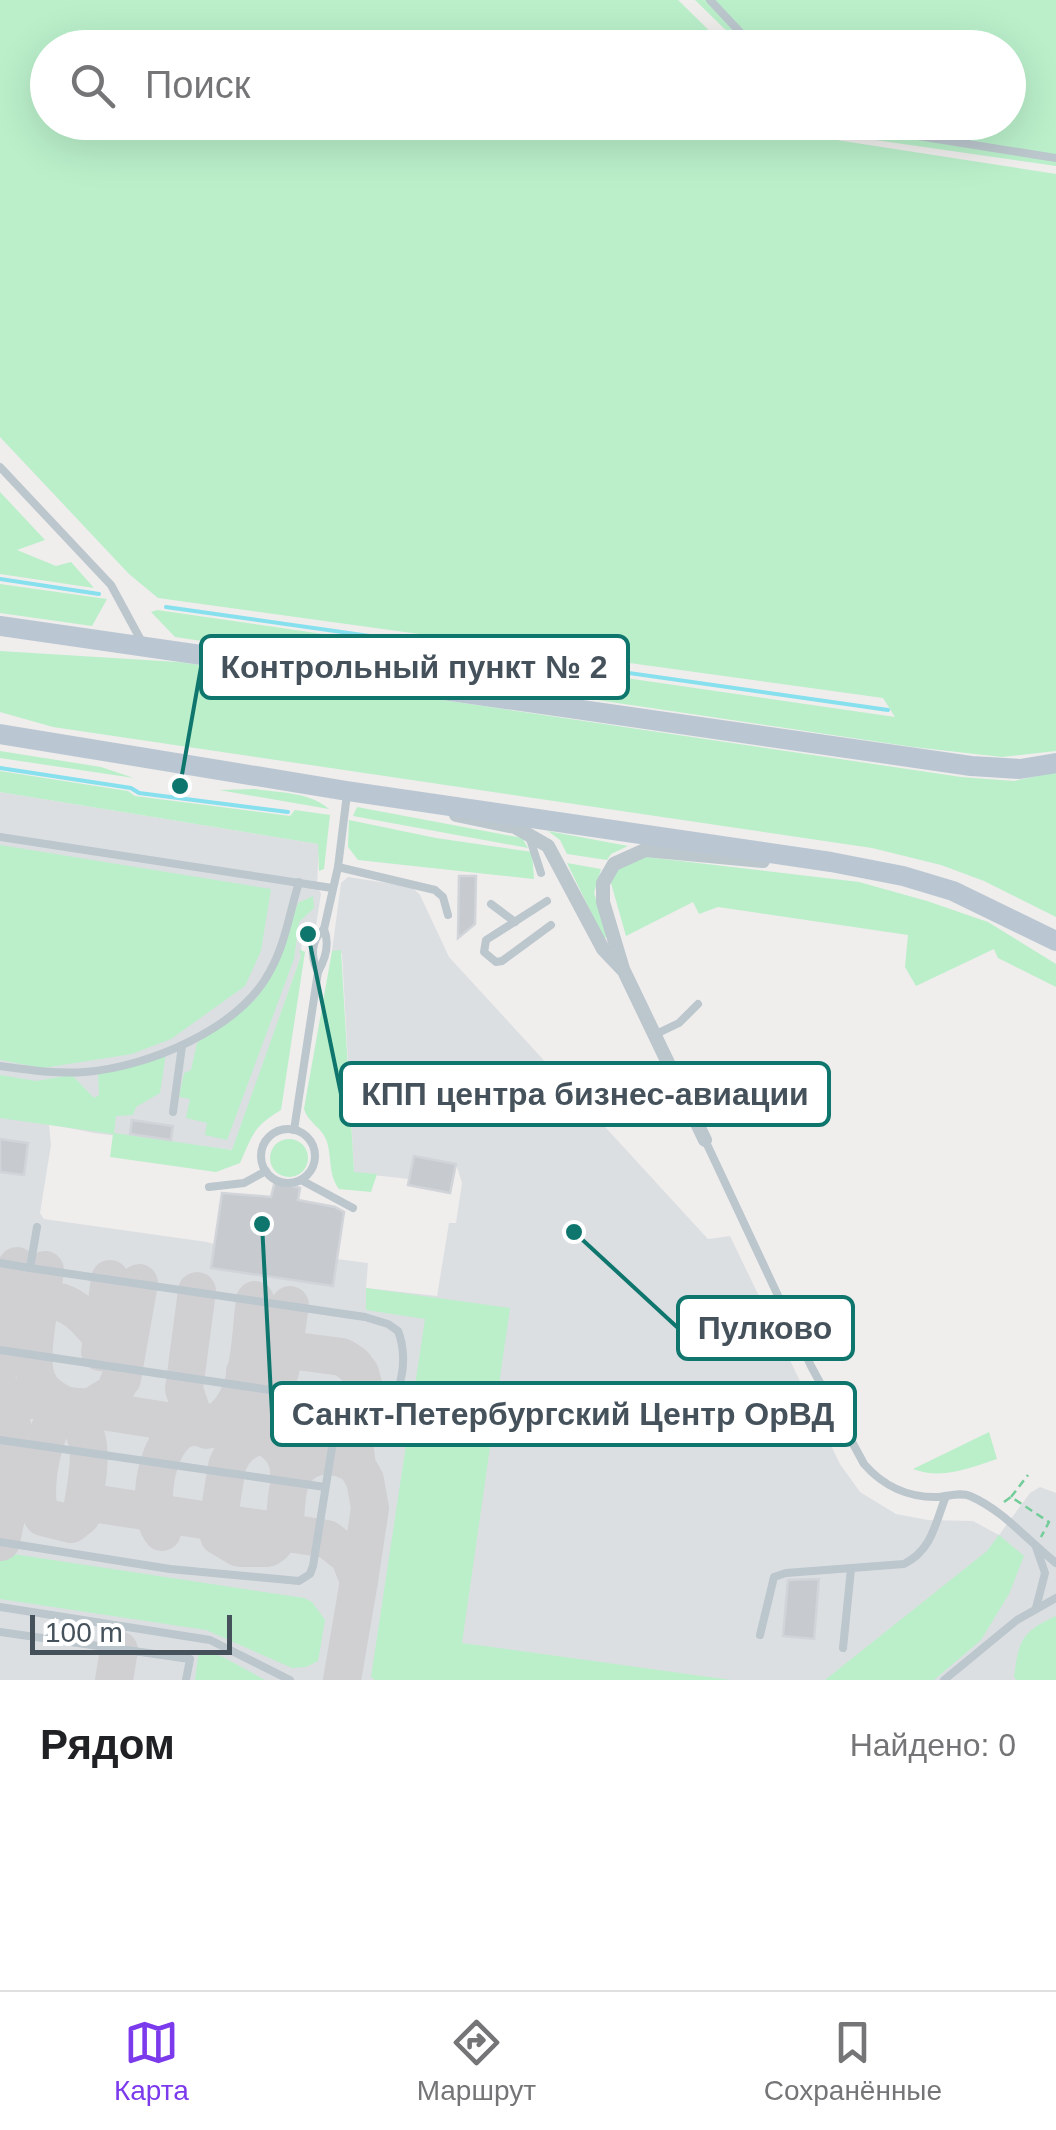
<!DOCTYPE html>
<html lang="ru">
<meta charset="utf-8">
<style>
body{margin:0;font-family:Arial,sans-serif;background:#f2f2f2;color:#202124}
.scale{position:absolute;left:30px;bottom:25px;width:202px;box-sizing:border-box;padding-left:10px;border:5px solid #45525b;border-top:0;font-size:28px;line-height:35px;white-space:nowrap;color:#45525b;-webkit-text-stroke:8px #fff;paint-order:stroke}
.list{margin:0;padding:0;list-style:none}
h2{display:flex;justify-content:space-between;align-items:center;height:130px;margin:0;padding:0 40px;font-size:42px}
h2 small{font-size:32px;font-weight:400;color:#757577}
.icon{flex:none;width:55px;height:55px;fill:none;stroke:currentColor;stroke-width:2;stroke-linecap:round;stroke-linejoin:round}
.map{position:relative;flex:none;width:1056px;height:1680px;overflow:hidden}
.search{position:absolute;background:#fff;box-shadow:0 10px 40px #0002;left:30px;right:30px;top:30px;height:110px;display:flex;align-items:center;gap:25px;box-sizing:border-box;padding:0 35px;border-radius:55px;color:#757577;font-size:38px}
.sheet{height:310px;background:#fff}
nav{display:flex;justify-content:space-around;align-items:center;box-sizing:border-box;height:140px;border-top:2px solid #e0e0e0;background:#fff;font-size:28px;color:#757577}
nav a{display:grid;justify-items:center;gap:5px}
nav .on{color:#7c3aed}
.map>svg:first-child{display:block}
.airport{fill:#dcdfe2}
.green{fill:#baefca}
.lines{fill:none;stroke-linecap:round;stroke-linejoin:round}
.stream{stroke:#86e0ed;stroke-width:4}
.taxiway{stroke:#d0d0d2;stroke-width:38}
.building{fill:#c7cbd0;stroke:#d1d4d9;stroke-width:2.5}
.path{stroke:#72cd99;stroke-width:2.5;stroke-dasharray:8 5;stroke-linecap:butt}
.service{stroke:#bbc6cd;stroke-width:8}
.minor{stroke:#bbc6cd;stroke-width:14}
.secondary{stroke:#bac7d2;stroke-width:20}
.leader{fill:none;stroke:#0f766e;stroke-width:4}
.callout-dot{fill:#0f766e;stroke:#fff;stroke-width:4}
.callout{fill:#fff;stroke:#0f766e;stroke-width:4}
.callout-label{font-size:32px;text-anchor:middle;font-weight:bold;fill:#45525b}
</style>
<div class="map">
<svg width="1056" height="1680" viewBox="0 0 1056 1680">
<rect width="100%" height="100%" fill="#f0eded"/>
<polygon class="airport" points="0,792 319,844 317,885 321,894 316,925 302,926 301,956 233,1150 94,1133 49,1124 51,1145 40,1213 44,1219 207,1242 214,1244 212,1268 332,1286 337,1259 368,1263 366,1288 437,1296 449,1223 456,1223 462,1183 456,1164 415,1157 409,1179 354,1173 342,953 332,951 341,883 348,877 412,887 420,895 449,957 708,1239 730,1236 840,1464 860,1492 896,1514 928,1520 973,1521 999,1535 1030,1493 1040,1487 1056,1493 1056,1680 0,1680"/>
<g class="green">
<polygon points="0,0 678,0 726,47 48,48 48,122 802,123 817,137 1056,174 1056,751 1002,757 913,747 175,637 151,612 157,610 895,717 883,698 158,598 129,574 0,437"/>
<polygon points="695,0 1056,0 1056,166 840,135 826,130 817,123 1008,122 1008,48 743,47"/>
<polygon points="0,492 45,540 17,550 56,566 71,562 94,588 0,574"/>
<polygon points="0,584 107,599 92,626 0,613"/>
<polygon points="0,651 178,662 274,675 961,777 1014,781 1056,772 1056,917 984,881 941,865 872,848 53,727 0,712"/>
<polygon points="0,751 101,767 134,778 0,758"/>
<polygon points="0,771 128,791 135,796 290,816 295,810 330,815 324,869 319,871 318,844 0,792"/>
<path d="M255,789C280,793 310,792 329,809L219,790Z"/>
<polygon points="357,807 522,838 528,848 353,816"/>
<polygon points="349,820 436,838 532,852 534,879 358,860 348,847"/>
<polygon points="548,831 628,846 611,854 607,860 567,854 560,840"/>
<polygon points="0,845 271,889 261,951 245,986 171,1039 132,1054 43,1068 0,1060"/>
<polygon points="638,856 859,882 927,901 988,922 1056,964 1056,987 998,958 994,949 916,986 905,967 908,935 718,907 699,914 693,902 626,936 611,883 616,870"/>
<polygon points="567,863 601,869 594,893 608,935 604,939"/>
<polygon points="313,896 314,908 299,922 294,959 227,1140 205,1135 207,1123 186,1118 190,1099 179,1097 184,1073 191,1070 197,1043 256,999 278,959 298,903"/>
<path d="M299,949L305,952L281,1110C253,1127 253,1134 240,1163L216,1172L110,1157L113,1134L0,1118V1075L36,1081L72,1075L94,1098L99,1095L98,1073L166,1053L160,1093L136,1107L133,1115L116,1116L114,1133L232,1150L301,956Z"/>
<path d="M341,950L354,1172L377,1174L371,1192L339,1189C328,1174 332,1158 327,1142C323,1128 309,1124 304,1109L332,951Z"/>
<circle cx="289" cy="1158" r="19"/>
<polygon points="366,1288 510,1308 462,1643 731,1680 375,1680 371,1677 425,1319 366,1310"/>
<path d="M989,1432L997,1459C969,1468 943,1480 913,1469Z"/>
<polygon points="999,1535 1024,1556 1009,1594 981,1640 934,1680 825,1680 987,1551"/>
<polygon points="0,1552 304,1598 312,1602 325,1620 318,1661 306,1667 292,1668 206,1630 0,1599"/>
<path d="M1056,1616V1680H1017L1014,1677C1019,1640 1021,1632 1056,1616Z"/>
<polygon points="199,1650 223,1657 265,1680 195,1680"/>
</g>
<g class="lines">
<g class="stream">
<polyline points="0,579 99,594"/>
<polyline points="166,607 888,710"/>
<polyline points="0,768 131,788 139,793 288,812"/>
</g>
<g class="taxiway">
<path d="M45,1270C42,1297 27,1356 37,1380C43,1397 59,1400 71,1411C100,1440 86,1481 81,1516L71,1524L43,1517C30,1502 41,1440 53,1424C60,1415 70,1411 81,1407"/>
<path d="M197,1291L184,1389L192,1413L206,1427C253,1413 249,1341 255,1300"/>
<path d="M7,1330C58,1264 94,1325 124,1370L114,1393L88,1409"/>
<polyline points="100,1352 110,1279"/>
<polyline points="0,1367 17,1266"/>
<polyline points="280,1372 290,1305"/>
<polyline points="122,1379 139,1283"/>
<polyline points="0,1395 269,1437"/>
<path d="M0,1404C31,1437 8,1501 1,1542"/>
<path d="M228,1428C254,1437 272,1415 277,1391"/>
<path d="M289,1483C291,1460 283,1444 261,1435C244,1440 233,1449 227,1466L217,1528L219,1536L239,1548H268C292,1533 282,1506 290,1482C301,1451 334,1450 357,1466"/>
<polyline points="92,1503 327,1539 349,1556 359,1581 370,1508 365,1480 357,1466 351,1418 363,1384 360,1373 353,1364 342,1357 274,1348 258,1355 245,1372"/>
<path d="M162,1532C142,1506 160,1408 207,1430"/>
<polyline points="114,1680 119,1650"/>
<polyline points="342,1680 359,1581"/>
</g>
</g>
<g class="building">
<polygon points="459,876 476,876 475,924 458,938"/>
<polygon points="132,1120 173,1126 171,1140 130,1134"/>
<polygon points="0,1139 28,1143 24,1175 0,1172"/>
<polygon points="414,1156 456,1164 450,1193 408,1185"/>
<polygon points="275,1181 300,1188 298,1200 335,1207 344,1212 333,1286 211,1268 222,1193 271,1197"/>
<polygon points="819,1579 814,1639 783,1636 788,1580"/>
</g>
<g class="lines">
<g class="path">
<polyline points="1011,1497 1028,1475"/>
<polyline points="1004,1502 1011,1497 1049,1522 1041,1537"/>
</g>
<g class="service">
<polyline points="710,0 755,48"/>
<polyline points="830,122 1056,158"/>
<polyline points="0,467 111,585 143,644"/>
<polyline points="0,837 332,888"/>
<polyline points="530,839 541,873"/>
<polyline points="338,867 435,890 443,897 448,915"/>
<polyline points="547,901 486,940 484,952 496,962 502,961 551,925"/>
<polyline points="491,904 515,922"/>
<path d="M318,972C311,957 310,941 324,929L338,867L347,794"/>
<polyline points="654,1035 679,1023 698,1004"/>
<path d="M0,1066C29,1070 56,1074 85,1072C148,1067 240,1029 270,971C285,945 290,911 299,882"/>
<polyline points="173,1112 182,1046"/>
<circle cx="288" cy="1156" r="27"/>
<path d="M294,1130L318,972C326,958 330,944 324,929"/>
<path d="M705,1140L811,1366L864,1464C883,1486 909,1498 939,1497C949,1496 961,1492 970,1496C1003,1510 1028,1541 1056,1563"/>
<polyline points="301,1180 353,1208"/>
<polyline points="209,1187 244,1183 266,1171"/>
<polyline points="0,1263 30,1268"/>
<path d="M0,1350L277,1391L373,1413C403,1405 409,1358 398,1331L388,1324L365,1317L30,1268L37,1227"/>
<polyline points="0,1440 325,1487"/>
<polyline points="0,1542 170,1569 299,1581 310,1574 313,1566 339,1404"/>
<polyline points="0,1607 210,1640 290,1680"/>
<polyline points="1036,1608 1045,1573 1036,1547"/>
<polyline points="0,1632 190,1659 186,1680"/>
<path d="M760,1635L774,1577L786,1573L904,1564C932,1550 935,1524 946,1496"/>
<polyline points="843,1648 851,1569"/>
<polyline points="944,1680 1017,1620 1056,1598"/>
</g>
<g class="minor">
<polyline points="456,815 515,827 548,846 603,949 622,969"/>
<polyline points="705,1140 623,969 603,902 603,883 614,864 645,850 763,861"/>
</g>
<g class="secondary">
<polyline points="0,626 971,766 1020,769 1056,763"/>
<polyline points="0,734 347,791 831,862 903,876 953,891 1056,941"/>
</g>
</g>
<path class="leader" d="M180 786L201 667M308 934L341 1094M574 1232L678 1328M262 1224L272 1414"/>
<g class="callout-dot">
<circle cx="180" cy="786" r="10"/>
<circle cx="308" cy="934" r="10"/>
<circle cx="574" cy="1232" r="10"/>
<circle cx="262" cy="1224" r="10"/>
</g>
<g class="callout">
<rect x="201" y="636" width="427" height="62" rx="10"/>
<rect x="341" y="1063" width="488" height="62" rx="10"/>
<rect x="678" y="1297" width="175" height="62" rx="10"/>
<rect x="272" y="1383" width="583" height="62" rx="10"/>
</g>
<g class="callout-label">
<text x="414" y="678">Контрольный пункт № 2</text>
<text x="585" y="1105">КПП центра бизнес-авиации</text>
<text x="765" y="1339">Пулково</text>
<text x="563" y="1425">Санкт-Петербургский Центр ОрВД</text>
</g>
</svg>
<div class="scale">100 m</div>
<div class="search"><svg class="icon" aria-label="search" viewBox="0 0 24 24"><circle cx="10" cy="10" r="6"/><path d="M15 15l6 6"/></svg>Поиск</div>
</div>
<section class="sheet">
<h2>Рядом<small>Найдено: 0</small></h2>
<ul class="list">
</ul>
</section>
<nav>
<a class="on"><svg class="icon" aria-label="map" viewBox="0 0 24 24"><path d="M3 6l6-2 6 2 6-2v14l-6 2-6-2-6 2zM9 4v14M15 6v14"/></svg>Карта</a>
<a><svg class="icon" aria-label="directions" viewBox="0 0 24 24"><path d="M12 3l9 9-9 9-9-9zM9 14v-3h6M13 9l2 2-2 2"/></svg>Маршрут</a>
<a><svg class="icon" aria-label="saved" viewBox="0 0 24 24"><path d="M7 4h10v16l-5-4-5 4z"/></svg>Сохранённые</a>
</nav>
